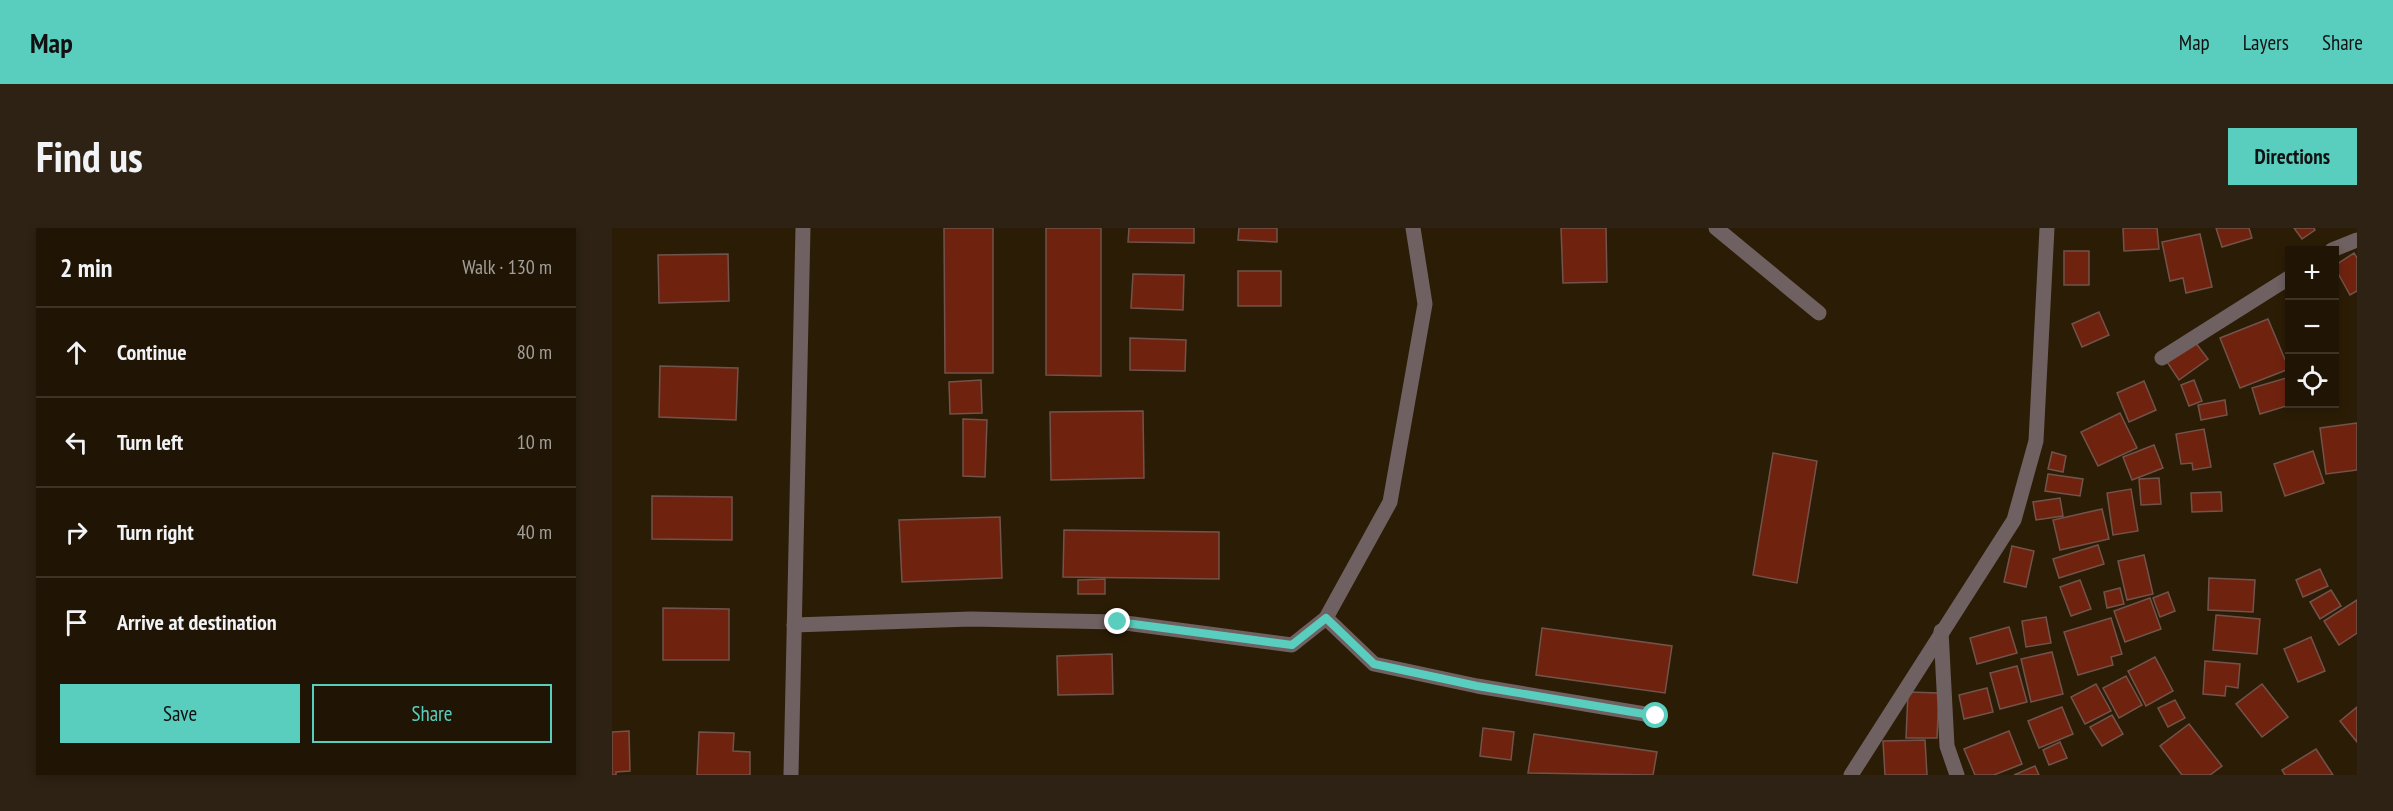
<!DOCTYPE html>
<meta charset="utf-8">
<style>
body{margin:0;font-family:"PT Sans Narrow",sans-serif;background:#2d2213;color:#f1f3f6}
.controls{position:absolute;right:18px;top:18px;display:grid;overflow:hidden;border-radius:0px;box-shadow:0 3px 9px #0003}
.controls button{width:54px;height:54px;display:grid;place-items:center;padding:0;border:0;border-bottom:2px solid #3d3426;background:#201504;color:#f1f3f6;font:30px sans-serif}
.stop{position:absolute;width:18px;height:18px;margin:-14px;border:4px solid #5acebe;border-radius:50%;background:#fff}
.stop.end{background:#5acebe;border-color:#fff;box-shadow:0 2px 6px #0008}
.list{margin:0;padding:0;list-style:none}
h2{display:flex;justify-content:space-between;align-items:center;height:78px;margin:0;padding:0 24px;font-size:26px}
h2 small{font-size:20px;font-weight:400;color:#a29f9a}
.list li{display:grid;grid-template-columns:39px 1fr auto;gap:18px;align-items:center;box-sizing:border-box;height:90px;padding:0 24px;border-top:2px solid #3d3426}
.list b{display:block;font-size:22px;white-space:nowrap}
.list em{font-size:20px;font-style:normal;color:#a29f9a}
.actions{display:flex;gap:12px;padding:18px 24px}
.actions a{flex:1;padding:14px 0;border:2px solid #5acebe;border-radius:0px;text-align:center;font-size:21px;color:#5acebe}
.actions .main{background:#5acebe;color:#111}
.icon{flex:none;width:33px;height:33px;fill:none;stroke:currentColor;stroke-width:2;stroke-linecap:round;stroke-linejoin:round}
.map{position:relative;flex:none;width:1745px;height:547px;overflow:hidden;border-radius:0px}
header{display:flex;align-items:center;gap:36px;box-sizing:border-box;height:84px;padding:0 30px;background:#5acebe;color:#111}
header strong{font-size:28px}
nav{display:flex;gap:33px;margin-inline-start:auto;font-size:21px}
.intro{display:flex;align-items:center;justify-content:space-between;box-sizing:border-box;height:144px;padding:0 36px}
h1{margin:0;font-size:42px}
.button{padding:15px 27px;border-radius:0px;background:#5acebe;color:#111;font-size:21px;font-weight:700}
main{display:flex;gap:36px;padding:0 36px}
aside{flex:1;background:#201504;border-radius:0px;box-shadow:0 3px 9px #0003}
.map>svg:first-child{display:block}
.building{fill:#6f230f;stroke:#72534b;stroke-width:1.5}
.lines{fill:none;stroke-linecap:round;stroke-linejoin:round}
.minor{stroke:#6f6061;stroke-width:15}
.route{stroke:#5acebe;stroke-width:8}
</style>
<header>
<strong>Map</strong>
<nav><a>Map</a><a>Layers</a><a>Share</a></nav>
</header>
<div class="intro"><h1>Find us</h1><a class="button">Directions</a></div>
<main>
<aside>
<h2>2 min<small>Walk · 130 m</small></h2>
<ul class="list">
<li><svg class="icon" aria-label="ahead" viewBox="0 0 24 24"><path d="M12 20V5M6 11l6-6 6 6"/></svg><div><b>Continue</b></div><em>80 m</em></li>
<li><svg class="icon" aria-label="left" viewBox="0 0 24 24"><path d="M17 20v-9H6M10 6l-5 5 5 5"/></svg><div><b>Turn left</b></div><em>10 m</em></li>
<li><svg class="icon" aria-label="right" viewBox="0 0 24 24"><path d="M7 20v-9h11M14 6l5 5-5 5"/></svg><div><b>Turn right</b></div><em>40 m</em></li>
<li><svg class="icon" aria-label="arrive" viewBox="0 0 24 24"><path d="M6 21V4h12l-3 4 3 4H6"/></svg><div><b>Arrive at destination</b></div></li>
</ul>
<div class="actions"><a class="main">Save</a><a>Share</a></div>
</aside>
<div class="map">
<svg width="1745" height="547" viewBox="0 0 1745 547">
<rect width="100%" height="100%" fill="#2b1c05"/>
<g class="building">
<polygon points="332,0 381,0 381,145 333,145"/>
<polygon points="434,0 489,0 489,148 434,147"/>
<polygon points="517,0 582,0 582,15 516,14"/>
<polygon points="627,0 665,0 665,14 626,12"/>
<polygon points="949,0 994,0 995,54 951,55"/>
<polygon points="1511,0 1545,0 1547,21 1512,23"/>
<polygon points="1604,0 1637,0 1640,10 1610,19"/>
<polygon points="1682,0 1702,0 1703,2 1690,11"/>
<polygon points="1588,6 1600,59 1574,65 1571,50 1558,53 1550,14"/>
<rect x="1452" y="23" width="25" height="34"/>
<polygon points="1742,25 1745,30 1745,63 1738,67 1722,38"/>
<polygon points="116,26 117,73 47,75 46,27"/>
<rect x="626" y="43" width="43" height="35"/>
<polygon points="521,46 572,47 571,82 519,80"/>
<polygon points="1487,84 1497,107 1470,119 1460,96"/>
<polygon points="1656,91 1677,141 1628,160 1608,110"/>
<polygon points="518,110 574,112 573,143 518,142"/>
<polygon points="1583,114 1596,131 1567,152 1555,134"/>
<polygon points="48,138 126,140 124,192 47,189"/>
<polygon points="1678,149 1678,176 1681,176 1648,186 1640,160"/>
<polygon points="369,152 370,185 338,186 337,154"/>
<polygon points="1582,152 1590,173 1577,178 1569,157"/>
<polygon points="1532,153 1544,182 1517,194 1505,165"/>
<polygon points="1613,172 1615,187 1589,192 1586,177"/>
<polygon points="531,183 532,250 439,252 438,184"/>
<polygon points="1508,185 1525,220 1486,238 1469,204"/>
<polygon points="351,191 375,192 373,249 351,248"/>
<polygon points="1745,195 1745,242 1714,246 1708,200"/>
<polygon points="1592,201 1599,239 1581,242 1580,235 1569,236 1564,206"/>
<polygon points="1542,217 1551,240 1520,252 1511,229"/>
<polygon points="1701,223 1712,255 1673,268 1662,236"/>
<polygon points="1440,224 1454,228 1451,244 1436,241"/>
<polygon points="1161,225 1205,233 1185,355 1141,347"/>
<polygon points="1436,246 1471,251 1468,268 1433,263"/>
<polygon points="1547,250 1549,276 1529,277 1527,251"/>
<polygon points="1519,261 1526,303 1501,307 1495,265"/>
<polygon points="1609,264 1610,283 1580,284 1579,265"/>
<polygon points="40,268 120,269 120,312 40,311"/>
<polygon points="1448,270 1451,288 1424,292 1421,274"/>
<polygon points="1490,281 1497,311 1448,322 1441,292"/>
<polygon points="388,289 390,350 290,354 287,292"/>
<polygon points="452,302 607,304 607,351 451,349"/>
<polygon points="1486,317 1492,336 1447,350 1441,331"/>
<polygon points="1400,318 1422,323 1414,359 1392,354"/>
<polygon points="1532,327 1541,366 1515,372 1506,333"/>
<polygon points="1708,341 1716,358 1691,369 1684,352"/>
<polygon points="1597,350 1643,352 1641,384 1596,382"/>
<polygon points="493,351 493,366 466,366 466,352"/>
<polygon points="1468,352 1479,381 1459,388 1448,359"/>
<polygon points="1508,360 1512,376 1495,380 1492,364"/>
<polygon points="1719,362 1729,378 1708,391 1698,374"/>
<polygon points="1556,364 1563,383 1548,389 1541,370"/>
<polygon points="1538,370 1549,401 1513,414 1502,383"/>
<polygon points="1745,372 1745,405 1727,417 1712,393"/>
<polygon points="51,380 117,381 117,432 51,432"/>
<polygon points="1604,387 1648,391 1645,426 1601,422"/>
<polygon points="1434,389 1439,415 1414,419 1410,393"/>
<polygon points="1499,390 1510,426 1499,429 1501,437 1466,447 1452,404"/>
<polygon points="1397,399 1405,425 1365,436 1358,410"/>
<polygon points="930,400 1060,418 1053,465 924,447"/>
<polygon points="1699,409 1713,443 1686,454 1672,421"/>
<polygon points="1440,424 1451,466 1419,474 1409,431"/>
<polygon points="500,426 501,466 446,467 445,428"/>
<polygon points="1543,429 1561,463 1534,478 1516,443"/>
<polygon points="1593,433 1628,436 1626,460 1614,458 1613,468 1591,466"/>
<polygon points="1405,438 1415,474 1388,481 1378,445"/>
<polygon points="1514,448 1530,477 1507,490 1491,460"/>
<polygon points="1484,456 1499,483 1473,496 1459,469"/>
<polygon points="1650,456 1676,489 1650,509 1624,476"/>
<polygon points="1375,460 1381,484 1352,491 1347,467"/>
<polygon points="1296,464 1327,465 1325,510 1294,510"/>
<polygon points="1563,472 1573,490 1556,499 1546,480"/>
<polygon points="1450,479 1461,506 1427,520 1416,493"/>
<polygon points="1745,479 1745,514 1728,493"/>
<polygon points="1500,487 1511,506 1490,518 1478,499"/>
<polygon points="1577,496 1610,538 1598,547 1570,547 1548,518"/>
<polygon points="871,500 902,504 899,532 868,528"/>
<polygon points="17,503 18,543 4,544 4,547 0,547 0,504"/>
<polygon points="1397,503 1410,536 1382,547 1363,547 1352,521"/>
<polygon points="87,504 122,505 121,523 138,524 138,547 85,547"/>
<polygon points="922,506 1045,524 1041,547 916,545"/>
<polygon points="1313,512 1315,547 1273,547 1271,513"/>
<polygon points="1448,514 1455,530 1437,537 1431,522"/>
<polygon points="1704,521 1721,547 1673,547 1670,542"/>
<polygon points="1423,538 1427,547 1402,547"/>
</g>
<g class="lines">
<g class="minor">
<polyline points="1104,0 1207,85"/>
<polyline points="1720,22 1745,12"/>
<polyline points="1550,130 1678,49"/>
<polyline points="714,390 778,274 813,76 801,0"/>
<polyline points="182,397 359,391 506,394 680,417 714,390 762,436 865,458 1045,488"/>
<polyline points="1329,403 1335,518 1345,547"/>
<polyline points="179,547 191,0"/>
<polyline points="1239,547 1402,292 1424,213 1435,0"/>
</g>
</g>
<g class="lines">
<polyline class="route" points="506,394 680,417 714,390 762,436 865,458 1044,488"/>
</g>
</svg>
<div class="controls">
<button>+</button>
<button>−</button>
<button><svg class="icon" aria-label="locate" viewBox="0 0 24 24"><circle cx="12" cy="12" r="6"/><path d="M12 2v4M12 18v4M2 12h4M18 12h4"/></svg></button>
</div>
<div class="stop" style="left:1044px;top:488px"></div>
<div class="stop end" style="left:506px;top:394px"></div>
</div>
</main>
